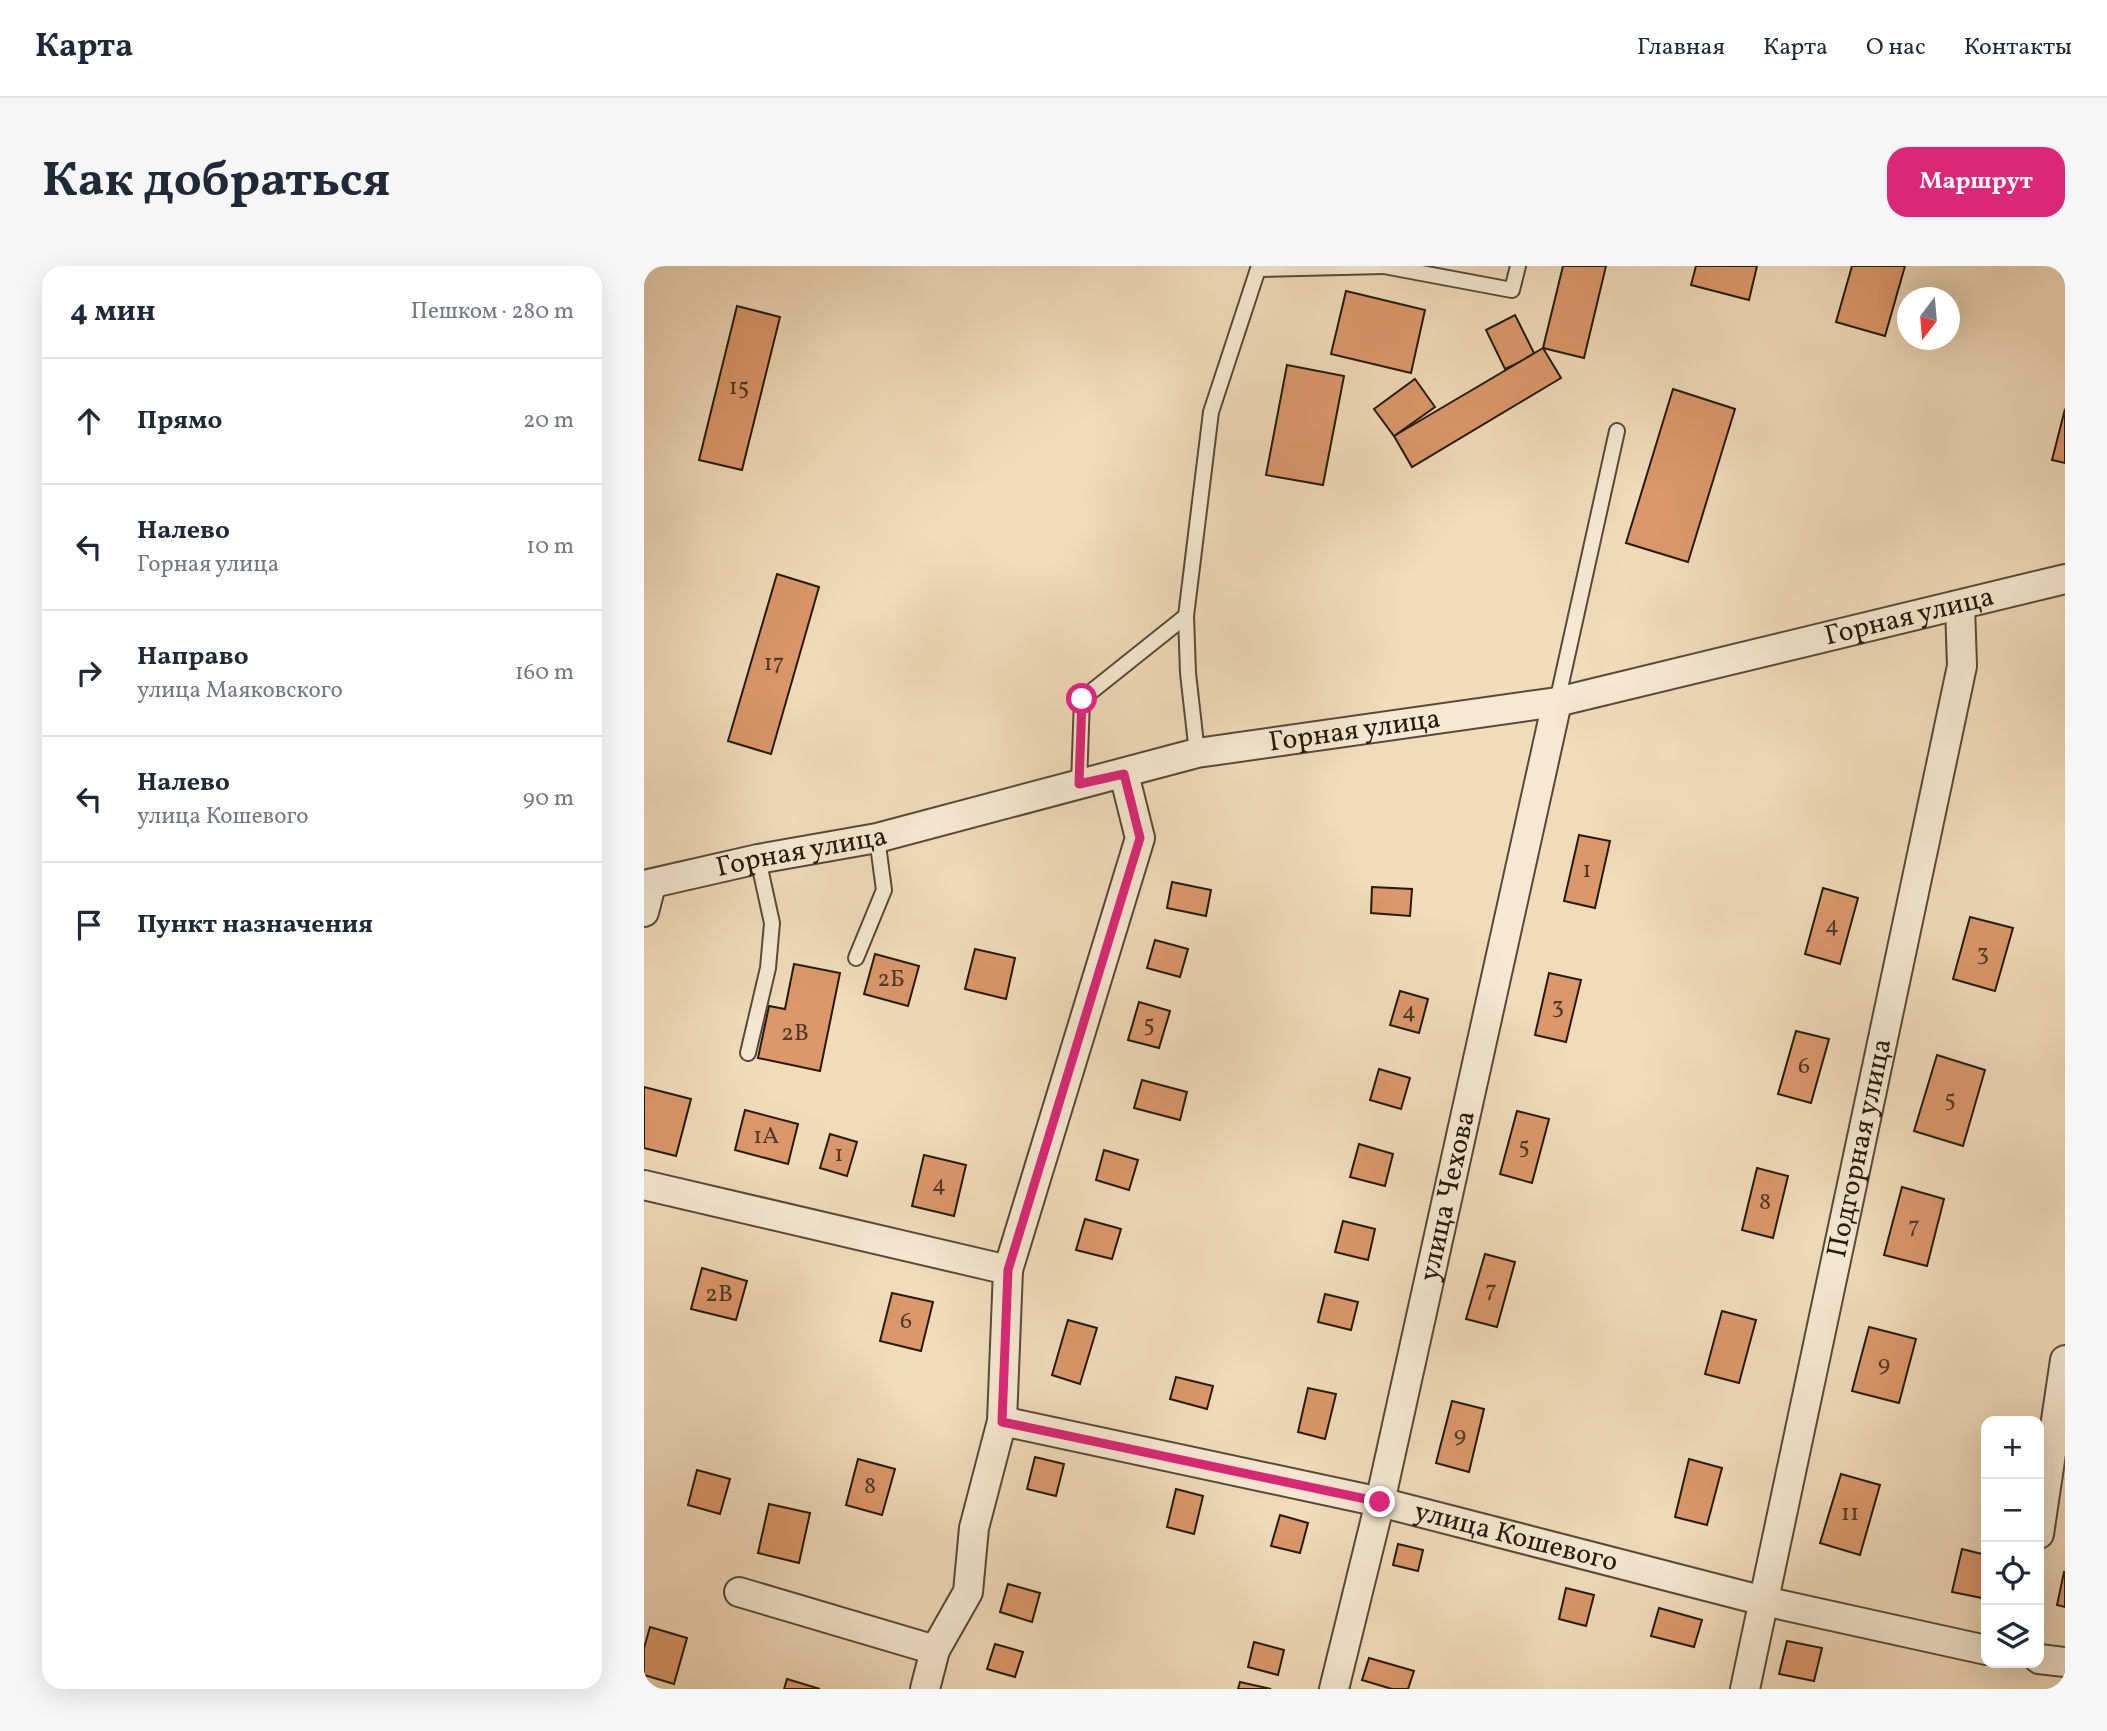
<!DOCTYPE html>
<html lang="ru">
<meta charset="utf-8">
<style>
body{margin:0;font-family:Vollkorn,serif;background:#f6f6f7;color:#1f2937}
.controls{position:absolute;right:21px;bottom:21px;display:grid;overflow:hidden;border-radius:14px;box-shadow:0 7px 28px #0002}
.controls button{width:63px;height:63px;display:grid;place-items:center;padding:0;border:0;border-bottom:2px solid #e0e1e3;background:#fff;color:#1f2937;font:35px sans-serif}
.compass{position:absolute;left:1253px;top:21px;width:63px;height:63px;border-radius:50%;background:#fff;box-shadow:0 7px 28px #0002;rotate:196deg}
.stop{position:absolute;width:21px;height:21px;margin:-16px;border:5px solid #db2777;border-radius:50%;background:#fff}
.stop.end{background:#db2777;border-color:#fff;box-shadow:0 2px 7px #0008}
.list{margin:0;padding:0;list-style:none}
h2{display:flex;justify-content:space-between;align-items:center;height:91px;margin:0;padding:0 28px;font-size:30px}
h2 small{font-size:23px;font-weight:400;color:#747a83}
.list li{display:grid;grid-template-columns:46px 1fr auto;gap:21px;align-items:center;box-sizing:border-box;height:126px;padding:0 28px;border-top:2px solid #e0e1e3}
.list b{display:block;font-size:26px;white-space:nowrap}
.list p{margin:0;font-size:23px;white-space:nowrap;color:#747a83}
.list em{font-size:23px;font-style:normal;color:#747a83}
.icon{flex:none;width:38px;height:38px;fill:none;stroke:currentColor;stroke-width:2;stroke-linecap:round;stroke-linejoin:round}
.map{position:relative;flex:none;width:1421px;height:1423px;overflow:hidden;border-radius:21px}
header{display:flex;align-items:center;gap:42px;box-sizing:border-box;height:98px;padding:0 35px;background:#fff;border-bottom:2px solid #e0e1e3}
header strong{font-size:33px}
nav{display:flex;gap:38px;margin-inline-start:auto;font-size:24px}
.intro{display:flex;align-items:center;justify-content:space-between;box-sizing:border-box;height:168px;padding:0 42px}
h1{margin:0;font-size:49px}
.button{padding:18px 32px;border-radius:21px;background:#db2777;color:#fff;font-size:24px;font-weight:700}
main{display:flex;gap:42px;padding:0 42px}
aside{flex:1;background:#fff;border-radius:21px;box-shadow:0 7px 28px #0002}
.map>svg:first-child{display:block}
.building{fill:#da986c;stroke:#251a0c;stroke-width:2}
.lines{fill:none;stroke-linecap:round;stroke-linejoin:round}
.lane-casing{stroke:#584a38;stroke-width:18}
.street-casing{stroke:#584a38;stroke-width:32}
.lane{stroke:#f6e8d2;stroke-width:14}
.street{stroke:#f6e8d2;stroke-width:28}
.route{stroke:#db2777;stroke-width:9}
.labels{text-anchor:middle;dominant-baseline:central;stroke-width:6;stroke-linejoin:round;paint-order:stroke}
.number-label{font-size:24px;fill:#523a24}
.street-label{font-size:28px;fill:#251a0c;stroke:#f6e8d2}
</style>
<header>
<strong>Карта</strong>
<nav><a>Главная</a><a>Карта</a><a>О нас</a><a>Контакты</a></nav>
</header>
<div class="intro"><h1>Как добраться</h1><a class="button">Маршрут</a></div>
<main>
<aside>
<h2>4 мин<small>Пешком · 280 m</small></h2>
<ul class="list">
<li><svg class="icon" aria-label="ahead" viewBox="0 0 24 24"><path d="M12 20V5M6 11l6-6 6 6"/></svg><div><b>Прямо</b></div><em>20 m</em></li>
<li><svg class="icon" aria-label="left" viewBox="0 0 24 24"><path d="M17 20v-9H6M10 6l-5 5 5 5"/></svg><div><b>Налево</b><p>Горная улица</p></div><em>10 m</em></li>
<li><svg class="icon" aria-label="right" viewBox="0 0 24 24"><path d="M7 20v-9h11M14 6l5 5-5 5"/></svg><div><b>Направо</b><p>улица Маяковского</p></div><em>160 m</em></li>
<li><svg class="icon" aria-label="left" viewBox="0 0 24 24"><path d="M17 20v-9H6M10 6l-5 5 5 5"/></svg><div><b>Налево</b><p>улица Кошевого</p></div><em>90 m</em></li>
<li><svg class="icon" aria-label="arrive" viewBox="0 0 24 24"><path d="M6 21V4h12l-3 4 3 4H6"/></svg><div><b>Пункт назначения</b></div></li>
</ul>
</aside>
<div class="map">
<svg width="1421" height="1423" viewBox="0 0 1421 1423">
<rect width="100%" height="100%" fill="#f1dbba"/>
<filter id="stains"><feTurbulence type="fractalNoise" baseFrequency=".00286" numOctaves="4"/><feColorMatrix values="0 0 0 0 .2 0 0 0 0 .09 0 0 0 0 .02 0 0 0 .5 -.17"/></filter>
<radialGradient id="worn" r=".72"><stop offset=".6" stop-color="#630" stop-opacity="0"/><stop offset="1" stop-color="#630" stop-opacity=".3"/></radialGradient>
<g class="building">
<polygon points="919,0 962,0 940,92 899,82"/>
<polygon points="1052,0 1113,0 1105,34 1047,19"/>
<polygon points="1208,0 1261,0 1241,70 1192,56"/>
<polygon points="702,25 781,44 767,107 687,88"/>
<polygon points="93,40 136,51 98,204 55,194"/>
<polygon points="871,49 891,89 861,103 842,64"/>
<polygon points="899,82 917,112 768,201 750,170"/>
<polygon points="643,99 700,110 679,219 622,209"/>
<polygon points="771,113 791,141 750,170 730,143"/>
<polygon points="1029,123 1091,143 1044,296 982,277"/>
<polygon points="1421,143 1421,197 1408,194"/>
<polygon points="133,308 175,321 127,488 84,475"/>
<polygon points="935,569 966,575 951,642 920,635"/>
<polygon points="528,616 567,624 562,650 523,642"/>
<polygon points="728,621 768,623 766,650 727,647"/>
<polygon points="1179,622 1214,632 1196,698 1161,688"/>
<polygon points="1326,651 1369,662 1351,725 1309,713"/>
<polygon points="511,674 544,683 536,711 503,702"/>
<polygon points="331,683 371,692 362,733 321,723"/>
<polygon points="231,688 275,700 264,740 220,728"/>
<polygon points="150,698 196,707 176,805 114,792 125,740 141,743"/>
<polygon points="905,707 937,714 922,776 891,769"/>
<polygon points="756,725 784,733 775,767 746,759"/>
<polygon points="495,736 526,745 515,782 484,774"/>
<polygon points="1152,765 1185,773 1167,837 1134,828"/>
<polygon points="1293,789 1341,804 1319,880 1270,865"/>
<polygon points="735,803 766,812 757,843 726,834"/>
<polygon points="498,814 543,826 536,854 490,842"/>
<polygon points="0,821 47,833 32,890 0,882"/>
<polygon points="101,844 154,858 144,898 91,884"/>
<polygon points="873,845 905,853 888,917 856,908"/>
<polygon points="186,868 213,876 203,910 176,902"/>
<polygon points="715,878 749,888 741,920 706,911"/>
<polygon points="460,884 494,894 485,924 452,914"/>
<polygon points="280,889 322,899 310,950 268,940"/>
<polygon points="1113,902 1144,910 1129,972 1098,964"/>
<polygon points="1258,921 1300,933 1283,1000 1240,989"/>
<polygon points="441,953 477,963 468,993 432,984"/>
<polygon points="699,955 731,963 724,994 691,986"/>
<polygon points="841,988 871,996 853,1061 822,1053"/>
<polygon points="58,1002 103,1015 92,1054 47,1043"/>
<polygon points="248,1027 289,1036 277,1085 236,1075"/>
<polygon points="681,1028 714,1036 707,1064 674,1056"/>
<polygon points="1078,1045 1112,1054 1095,1117 1061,1108"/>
<polygon points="424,1054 453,1062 436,1118 408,1109"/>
<polygon points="1225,1061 1272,1073 1255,1137 1208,1125"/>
<polygon points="532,1111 569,1120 563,1143 526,1133"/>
<polygon points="664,1122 692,1128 681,1173 654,1166"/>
<polygon points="808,1135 840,1143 825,1206 792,1197"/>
<polygon points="391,1191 420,1198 412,1230 383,1223"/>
<polygon points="214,1193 251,1203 238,1249 202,1239"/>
<polygon points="1045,1193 1078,1202 1063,1259 1031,1251"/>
<polygon points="53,1204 86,1213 76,1248 44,1239"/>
<polygon points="1197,1208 1236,1219 1216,1289 1176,1277"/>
<polygon points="532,1223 559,1230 550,1268 523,1261"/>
<polygon points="125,1238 166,1247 155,1297 114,1287"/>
<polygon points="636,1249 664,1257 656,1287 627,1280"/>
<polygon points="754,1278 779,1284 774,1305 749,1299"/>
<polygon points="1318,1283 1342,1289 1338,1332 1308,1326"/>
<polygon points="1420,1306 1421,1306 1421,1341 1413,1339"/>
<polygon points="364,1318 396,1327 388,1356 356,1346"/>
<polygon points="922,1322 950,1329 942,1360 915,1353"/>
<polygon points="1015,1342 1058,1354 1050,1381 1007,1370"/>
<polygon points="6,1361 43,1372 30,1418 0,1409 0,1382"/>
<polygon points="1143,1375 1178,1382 1170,1415 1135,1408"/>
<polygon points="610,1376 640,1384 634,1409 604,1401"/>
<polygon points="351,1378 379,1386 371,1411 343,1403"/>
<polygon points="725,1392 770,1405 764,1423 748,1423 718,1414"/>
<polygon points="143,1413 176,1423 140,1423"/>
<polygon points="596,1416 627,1423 594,1423"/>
</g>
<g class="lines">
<defs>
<g id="lane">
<polyline points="740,0 868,24 874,0"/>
<polyline points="913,436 973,165"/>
<polyline points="553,487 544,407 542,350 567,146 614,3 740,0"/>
<polyline points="435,518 438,433 542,350"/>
<polyline points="212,692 240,624 233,572"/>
<polyline points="104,787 124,702 128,657 114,593"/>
</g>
<g id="street">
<path id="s1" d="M0,619L114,593L233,572L553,487L913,436L1421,313"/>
<polyline points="0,646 7,619"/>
<polyline points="0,919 364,1004"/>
<path id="s2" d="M358,1155L736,1236L1120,1335L1342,1384"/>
<polyline points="1395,1268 1421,1094"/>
<polyline points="95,1326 291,1384"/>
<polyline points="1395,1393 1421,1396"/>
<polyline points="281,1423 291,1384 324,1326 330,1262 358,1155 364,1004 496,572 480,508"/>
<path id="s3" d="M690,1423L736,1236L913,436"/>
<path id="s4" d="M1101,1423L1318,400L1316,340"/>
</g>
</defs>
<use href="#lane" class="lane-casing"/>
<use href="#street" class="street-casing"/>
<use href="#lane" class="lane"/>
<use href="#street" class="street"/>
</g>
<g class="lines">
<polyline class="route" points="438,433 435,518 480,508 496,572 364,1004 358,1156 736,1236"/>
</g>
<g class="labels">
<g class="number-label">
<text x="95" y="122">15</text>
<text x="130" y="398">17</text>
<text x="943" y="605">1</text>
<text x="1188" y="660">4</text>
<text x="1339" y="688">3</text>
<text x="247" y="714">2Б</text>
<text x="914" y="741">3</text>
<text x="765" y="746">4</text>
<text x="505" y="759">5</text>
<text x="151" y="768">2В</text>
<text x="1160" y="801">6</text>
<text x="1306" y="834">5</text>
<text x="122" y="871">1А</text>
<text x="880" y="881">5</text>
<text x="195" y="889">1</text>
<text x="295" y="919">4</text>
<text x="1121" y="937">8</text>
<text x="1270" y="961">7</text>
<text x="847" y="1025">7</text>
<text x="75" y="1029">2В</text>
<text x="262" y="1056">6</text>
<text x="1240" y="1099">9</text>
<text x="816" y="1170">9</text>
<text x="226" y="1221">8</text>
<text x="1206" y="1248">11</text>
</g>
<g class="street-label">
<text stroke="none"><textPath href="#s1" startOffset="1295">Горная улица</textPath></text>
<text stroke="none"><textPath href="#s1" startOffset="728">Горная улица</textPath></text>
<text stroke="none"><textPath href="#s1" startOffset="161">Горная улица</textPath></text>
<text stroke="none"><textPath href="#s4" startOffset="553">Подгорная улица</textPath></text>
<text stroke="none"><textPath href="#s3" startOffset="506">улица Чехова</textPath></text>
<text stroke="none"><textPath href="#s2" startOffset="527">улица Кошевого</textPath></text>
</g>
</g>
<rect width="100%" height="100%" filter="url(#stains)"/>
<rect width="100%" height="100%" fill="url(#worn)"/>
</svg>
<div class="controls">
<button>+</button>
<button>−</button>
<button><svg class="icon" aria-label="locate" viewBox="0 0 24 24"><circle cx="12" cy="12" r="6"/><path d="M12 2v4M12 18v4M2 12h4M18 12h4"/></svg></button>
<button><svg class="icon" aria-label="layers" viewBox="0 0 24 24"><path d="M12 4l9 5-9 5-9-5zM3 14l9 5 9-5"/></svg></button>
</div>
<svg class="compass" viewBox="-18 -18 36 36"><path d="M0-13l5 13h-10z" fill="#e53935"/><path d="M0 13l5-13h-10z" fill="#747a83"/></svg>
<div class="stop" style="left:438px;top:433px"></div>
<div class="stop end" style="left:736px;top:1236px"></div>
</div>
</main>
